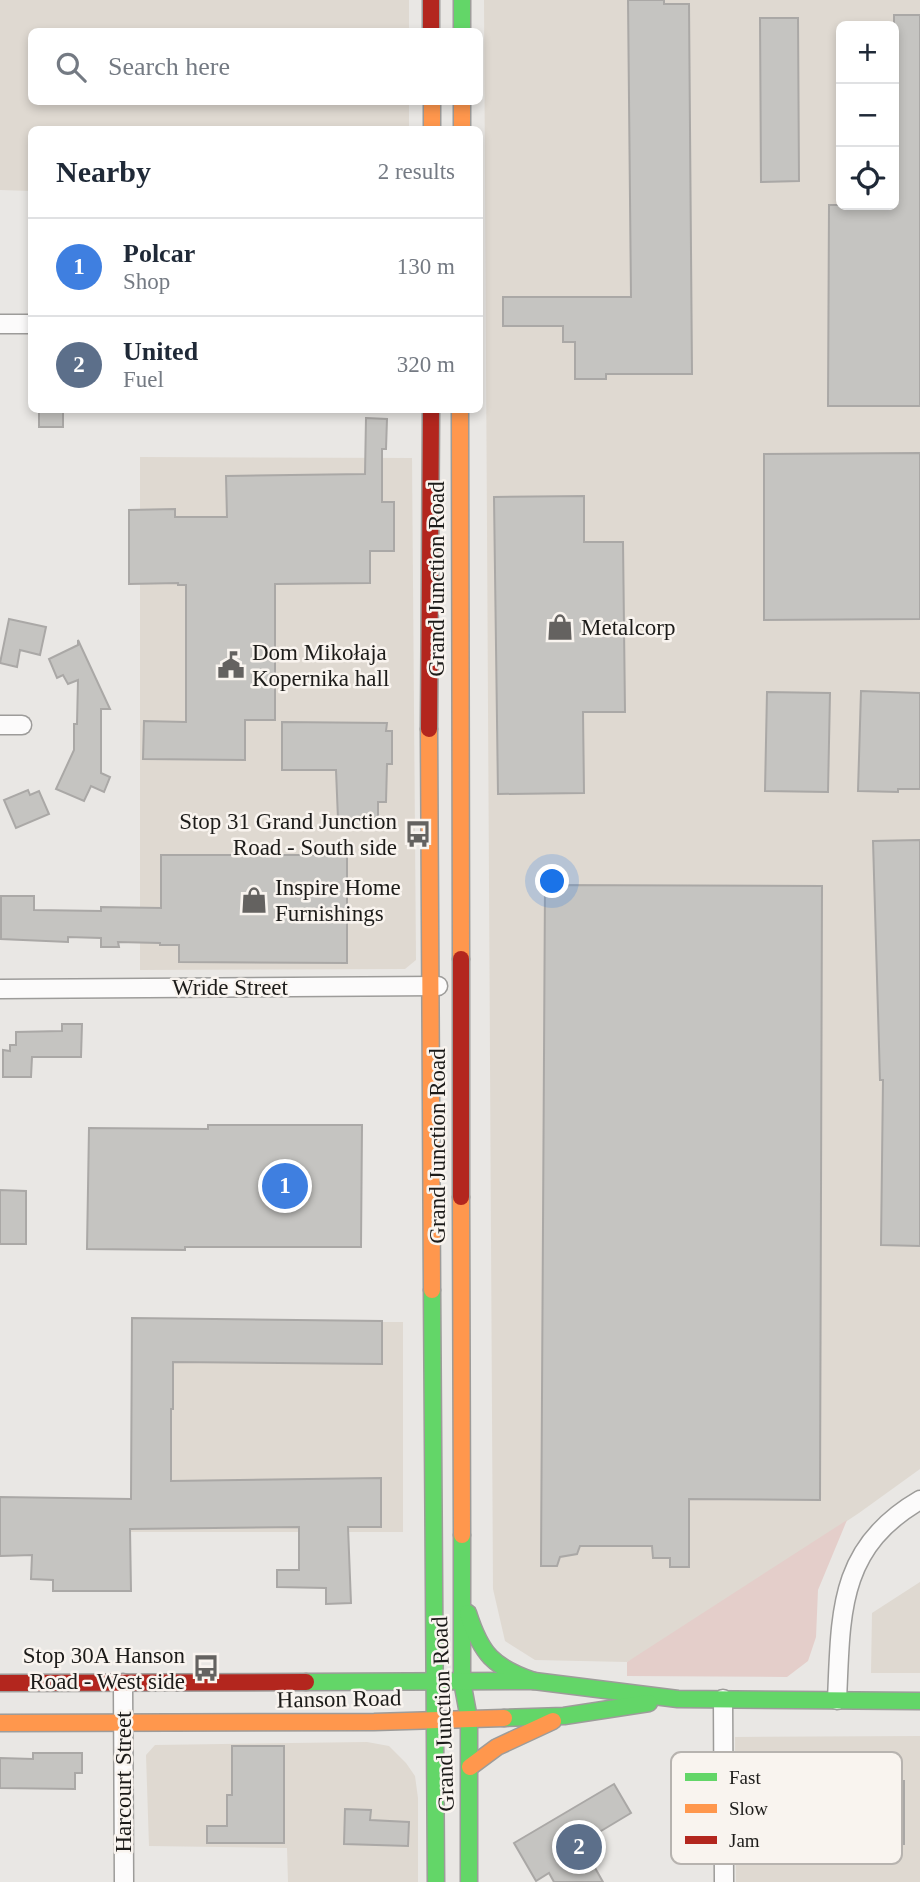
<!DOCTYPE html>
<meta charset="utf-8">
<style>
body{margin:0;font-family:"Times New Roman",serif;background:#f2f2f3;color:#1f2937}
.controls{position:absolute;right:21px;top:21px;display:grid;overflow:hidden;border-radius:10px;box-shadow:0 4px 10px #0003}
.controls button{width:63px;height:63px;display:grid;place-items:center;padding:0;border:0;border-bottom:2px solid #e0e1e3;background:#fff;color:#1f2937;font:35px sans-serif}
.you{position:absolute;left:553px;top:882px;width:24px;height:24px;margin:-18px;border:5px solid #fff;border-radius:50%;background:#1a73e8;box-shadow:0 0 0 10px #1a73e833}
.badge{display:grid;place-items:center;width:46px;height:46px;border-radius:50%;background:#646260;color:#fff;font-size:23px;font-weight:700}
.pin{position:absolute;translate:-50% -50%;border:4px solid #fff;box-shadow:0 2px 7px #0006}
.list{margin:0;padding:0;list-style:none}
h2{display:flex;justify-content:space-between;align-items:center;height:91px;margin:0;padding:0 28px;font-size:30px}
h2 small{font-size:23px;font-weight:400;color:#747a83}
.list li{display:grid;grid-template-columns:46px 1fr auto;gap:21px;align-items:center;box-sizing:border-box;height:98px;padding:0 28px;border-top:2px solid #e0e1e3}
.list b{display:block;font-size:26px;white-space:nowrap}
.list p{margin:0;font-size:23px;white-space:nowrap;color:#747a83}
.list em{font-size:23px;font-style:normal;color:#747a83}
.icon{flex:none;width:38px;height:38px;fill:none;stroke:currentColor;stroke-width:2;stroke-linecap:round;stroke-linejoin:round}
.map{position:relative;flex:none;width:920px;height:1882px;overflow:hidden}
.search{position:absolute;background:#fff;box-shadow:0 4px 10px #0003;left:28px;top:28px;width:455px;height:77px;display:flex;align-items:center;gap:18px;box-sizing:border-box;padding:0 24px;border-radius:10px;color:#747a83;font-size:26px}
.panel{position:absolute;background:#fff;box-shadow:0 4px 10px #0003;left:28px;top:126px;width:455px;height:287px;border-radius:10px}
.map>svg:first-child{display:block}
.built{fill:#dfd9d1;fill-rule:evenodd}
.green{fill:#e4ceca}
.building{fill:#c5c4c1;stroke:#aaa8a6;stroke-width:2}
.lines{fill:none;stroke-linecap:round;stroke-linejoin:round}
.street-casing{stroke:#9d9c9a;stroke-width:21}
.fast-casing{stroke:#9d9c9a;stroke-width:19}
.slow-casing{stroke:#9d9c9a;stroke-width:19}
.jam-casing{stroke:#9d9c9a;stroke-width:19}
.street{stroke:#fcfbfb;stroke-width:18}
.fast{stroke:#63d668;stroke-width:16}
.slow{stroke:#ff974d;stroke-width:16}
.jam{stroke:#b3261e;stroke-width:16}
.labels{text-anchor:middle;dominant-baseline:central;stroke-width:5;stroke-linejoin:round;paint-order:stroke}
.street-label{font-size:23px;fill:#1c1b19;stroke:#f9f4ef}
.poi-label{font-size:23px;fill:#1c1b19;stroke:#f9f4ef;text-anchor:start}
.key{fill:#f9f4ef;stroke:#b7b3af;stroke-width:2}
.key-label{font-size:19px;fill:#1c1b19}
</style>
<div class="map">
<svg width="920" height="1882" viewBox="0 0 920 1882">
<rect width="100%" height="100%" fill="#e9e7e4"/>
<g class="built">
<polygon points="0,0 409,0 409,31 32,32 32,102 409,102 409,129 32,130 31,191 0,190"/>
<path d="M484,0H920V1469L859,1513L657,1647L627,1662L535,1660L505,1641L493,1589ZM841,26H894V205H841Z"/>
<polygon points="140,457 412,458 416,960 405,969 140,970"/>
<polygon points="132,1322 403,1322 403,1532 131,1532"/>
<polygon points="920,1582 920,1673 871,1673 872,1613"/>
<polygon points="920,1736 920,1882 736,1882 735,1737"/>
<polygon points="367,1742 389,1746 406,1763 415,1776 418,1798 418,1882 288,1882 287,1848 149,1846 146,1755 155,1745"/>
</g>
<polygon class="green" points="847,1520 818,1590 816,1637 808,1661 787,1677 627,1676 627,1662"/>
<g class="building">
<polygon points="628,0 664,0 664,4 689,4 692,374 606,374 606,379 575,379 575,342 563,342 563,326 503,326 503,297 631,297"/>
<polygon points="894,15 920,15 920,406 828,406 829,205 894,205"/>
<polygon points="760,18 798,18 799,181 761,182"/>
<rect x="39" y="410" width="24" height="17"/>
<polygon points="366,418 387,419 386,449 382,449 382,502 394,502 394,551 370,551 370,583 275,584 275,720 245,720 245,760 143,759 144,721 186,722 186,585 178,585 178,583 129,584 129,510 175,509 175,517 227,517 226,476 365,474"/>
<polygon points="920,453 920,619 764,620 764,454"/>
<polygon points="584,496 584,542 623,542 625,712 583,712 584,793 498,794 494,497"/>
<polygon points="9,619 46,627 40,655 20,650 17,667 0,663"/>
<polygon points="78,640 110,709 101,709 101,773 110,777 104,792 91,786 84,801 56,789 74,750 74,724 77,724 78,680 68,684 63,675 57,678 49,659 78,645"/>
<polygon points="861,691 920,693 920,789 898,789 898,792 858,791"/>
<polygon points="767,692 830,693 828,792 765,791"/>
<polygon points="282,722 387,723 386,731 392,731 392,764 387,764 386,802 378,802 378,818 338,819 336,770 282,770"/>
<polygon points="28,790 30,795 39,791 49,814 16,828 4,800"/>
<polygon points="920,840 920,1246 881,1245 883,1080 880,1080 873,841"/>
<polygon points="161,855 347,855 347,963 179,962 179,945 160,945 160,943 118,942 119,947 101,947 101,938 68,937 68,942 1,939 1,896 34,896 34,910 101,911 101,907 161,908"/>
<polygon points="545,885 822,886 820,1500 689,1499 689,1567 670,1567 670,1558 653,1558 652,1546 580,1546 577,1554 560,1557 557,1566 541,1566"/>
<polygon points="62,1024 82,1024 81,1057 32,1057 31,1077 3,1077 3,1050 10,1051 10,1045 16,1045 16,1032 62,1031"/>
<polygon points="208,1125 362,1125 361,1247 185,1247 185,1250 87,1249 89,1128 208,1129"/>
<polygon points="0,1190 26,1191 26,1244 0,1244"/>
<polygon points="132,1318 382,1321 382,1364 173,1362 173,1409 171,1409 171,1481 381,1478 381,1527 348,1527 351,1603 326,1604 326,1588 277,1587 277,1570 299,1570 299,1527 130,1529 131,1591 53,1591 53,1580 31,1579 32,1555 0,1556 0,1497 131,1499"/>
<polygon points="232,1746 284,1746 284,1843 207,1843 207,1826 227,1826 227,1795 232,1795"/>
<polygon points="33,1753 82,1753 82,1773 75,1773 75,1789 0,1788 0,1758 33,1759"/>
<polygon points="904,1781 904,1844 738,1846 738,1782"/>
<polygon points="614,1784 631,1813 581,1843 603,1882 554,1882 549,1873 536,1881 514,1843"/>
<polygon points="345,1809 371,1810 370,1820 409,1822 408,1846 344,1844"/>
</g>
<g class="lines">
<defs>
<g id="street">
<polyline points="0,324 32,324"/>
<polyline points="0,725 22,725"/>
<polyline points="0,989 438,986"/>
<polyline points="123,1683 124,1882"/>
<polyline points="723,1699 724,1882"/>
<path d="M837,1700C841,1615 837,1548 920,1500"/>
</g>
<g id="fast">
<polyline points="462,0 462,32"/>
<polyline points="432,1290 436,1882"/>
<polyline points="462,1535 462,1681 469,1719 469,1882"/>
<path d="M468,1613C481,1654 493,1667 534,1681"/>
<polyline points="306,1682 534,1681 678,1699 920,1701"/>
<polyline points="504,1718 564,1716 649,1703"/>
</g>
<g id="slow">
<polyline points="432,102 432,130"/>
<polyline points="462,102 462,130"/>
<polyline points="460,410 461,959"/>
<polyline points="429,729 432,1290"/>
<polyline points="461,1197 462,1535"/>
<polyline points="0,1723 374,1722 504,1718"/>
<polyline points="470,1767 497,1747 553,1721"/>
</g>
<g id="jam">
<polyline points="431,0 431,32"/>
<polyline points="429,729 431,410"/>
<polyline points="461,959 461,1197"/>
<polyline points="0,1683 306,1682"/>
</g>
</defs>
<use href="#street" class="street-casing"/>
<use href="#fast" class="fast-casing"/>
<use href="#slow" class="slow-casing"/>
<use href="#jam" class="jam-casing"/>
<use href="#street" class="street"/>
<use href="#fast" class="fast"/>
<use href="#slow" class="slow"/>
<use href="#jam" class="jam"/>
</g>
<defs>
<symbol id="shop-bare" viewBox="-9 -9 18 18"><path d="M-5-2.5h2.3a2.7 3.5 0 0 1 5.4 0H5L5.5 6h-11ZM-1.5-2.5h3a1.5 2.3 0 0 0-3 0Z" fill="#646260" stroke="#f9f4ef" stroke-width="2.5" paint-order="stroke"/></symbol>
<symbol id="civic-bare" viewBox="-9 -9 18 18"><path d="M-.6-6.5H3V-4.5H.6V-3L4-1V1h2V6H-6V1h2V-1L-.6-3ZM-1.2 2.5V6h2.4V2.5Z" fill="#646260" stroke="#f9f4ef" stroke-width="2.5" paint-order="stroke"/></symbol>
<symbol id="bus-bare" viewBox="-9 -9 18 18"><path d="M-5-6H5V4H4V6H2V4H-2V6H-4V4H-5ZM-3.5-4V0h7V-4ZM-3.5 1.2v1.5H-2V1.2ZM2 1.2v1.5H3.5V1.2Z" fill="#646260" stroke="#f9f4ef" stroke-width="2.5" paint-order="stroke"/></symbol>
</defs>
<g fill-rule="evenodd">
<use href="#shop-bare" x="541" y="608" width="38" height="38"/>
<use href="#civic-bare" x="212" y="646" width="38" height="38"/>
<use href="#bus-bare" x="399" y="815" width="38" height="38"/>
<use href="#shop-bare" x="235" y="881" width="38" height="38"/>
<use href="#bus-bare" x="187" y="1649" width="38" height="38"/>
</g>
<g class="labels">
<g class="street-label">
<text transform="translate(436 579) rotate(-90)">Grand Junction Road</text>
<text x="230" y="987">Wride Street</text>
<text transform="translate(437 1146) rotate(-90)">Grand Junction Road</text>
<text transform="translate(339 1699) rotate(-1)">Hanson Road</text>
<text transform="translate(443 1714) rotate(-92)">Grand Junction Road</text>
<text transform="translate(123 1782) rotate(-90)">Harcourt Street</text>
</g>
<g class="poi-label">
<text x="581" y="627">Metalcorp</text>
<text x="252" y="652">Dom Mikołaja<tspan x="252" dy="26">Kopernika hall</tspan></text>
<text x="397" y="821" text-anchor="end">Stop 31 Grand Junction<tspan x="397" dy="26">Road - South side</tspan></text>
<text x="275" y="887">Inspire Home<tspan x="275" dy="26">Furnishings</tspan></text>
<text x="185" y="1655" text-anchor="end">Stop 30A Hanson<tspan x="185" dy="26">Road - West side</tspan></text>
</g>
</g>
<rect x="671" y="1752" width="231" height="112" rx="10" class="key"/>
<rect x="685" y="1773" width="32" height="8" fill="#63d668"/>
<rect x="685" y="1804" width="32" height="9" fill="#ff974d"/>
<rect x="685" y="1836" width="32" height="8" fill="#b3261e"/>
<g class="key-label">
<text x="729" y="1784">Fast</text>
<text x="729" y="1815">Slow</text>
<text x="729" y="1847">Jam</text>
</g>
</svg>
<div class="controls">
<button>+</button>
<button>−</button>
<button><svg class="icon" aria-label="locate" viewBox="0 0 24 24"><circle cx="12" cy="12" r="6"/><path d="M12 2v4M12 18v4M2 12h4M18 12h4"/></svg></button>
</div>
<div class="you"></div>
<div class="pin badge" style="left:285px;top:1186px;background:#3f7fe0">1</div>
<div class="pin badge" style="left:579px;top:1847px;background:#5c6f8a">2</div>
<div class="search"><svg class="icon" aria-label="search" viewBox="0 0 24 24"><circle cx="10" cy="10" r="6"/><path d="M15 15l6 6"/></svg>Search here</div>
<section class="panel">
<h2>Nearby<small>2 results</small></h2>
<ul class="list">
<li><span class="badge" style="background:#3f7fe0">1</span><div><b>Polcar</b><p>Shop</p></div><em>130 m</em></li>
<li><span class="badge" style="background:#5c6f8a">2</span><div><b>United</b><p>Fuel</p></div><em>320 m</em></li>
</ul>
</section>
</div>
